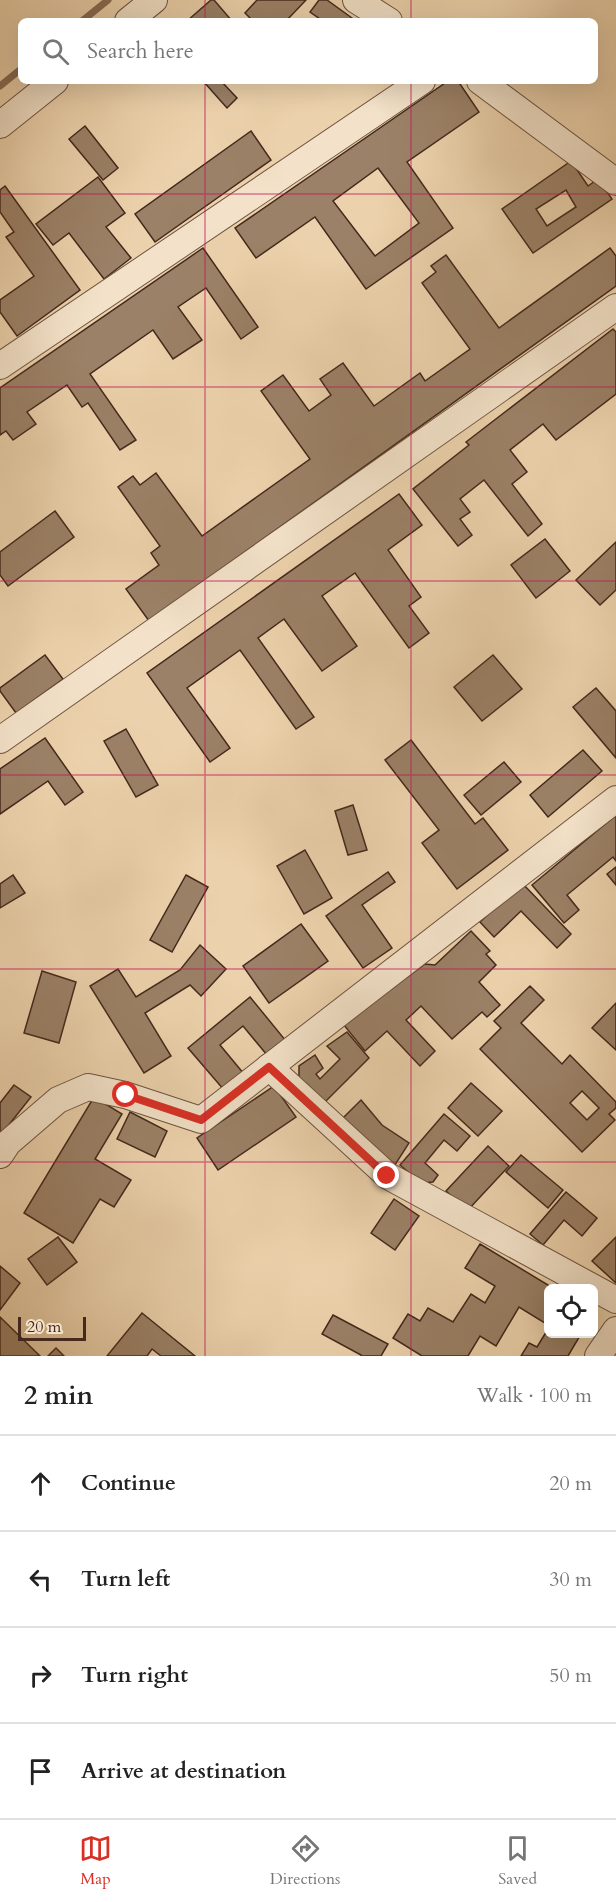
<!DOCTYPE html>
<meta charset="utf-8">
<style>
body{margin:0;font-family:Cardo,serif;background:#f2f2f2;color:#222}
.controls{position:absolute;right:18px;bottom:18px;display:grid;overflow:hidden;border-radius:9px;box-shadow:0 6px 24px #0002}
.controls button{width:54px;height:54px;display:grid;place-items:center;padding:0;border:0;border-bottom:2px solid #e0e0e0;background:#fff;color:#222;font:30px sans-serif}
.scale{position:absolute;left:18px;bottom:15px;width:68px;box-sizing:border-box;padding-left:6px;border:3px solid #44291c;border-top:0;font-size:16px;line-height:21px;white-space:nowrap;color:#44291c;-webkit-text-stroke:4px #f3e2c9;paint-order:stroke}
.stop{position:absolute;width:18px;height:18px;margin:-14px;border:4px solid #d93025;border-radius:50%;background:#fff}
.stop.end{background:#d93025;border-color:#fff;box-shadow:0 2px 6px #0008}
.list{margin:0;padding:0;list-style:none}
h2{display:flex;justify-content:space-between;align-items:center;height:78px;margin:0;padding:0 24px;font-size:26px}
h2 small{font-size:20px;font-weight:400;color:#767676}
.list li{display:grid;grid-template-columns:39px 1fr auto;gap:18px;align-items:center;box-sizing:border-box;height:96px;padding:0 24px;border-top:2px solid #e0e0e0}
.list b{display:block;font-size:22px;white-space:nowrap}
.list em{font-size:20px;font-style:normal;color:#767676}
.icon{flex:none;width:33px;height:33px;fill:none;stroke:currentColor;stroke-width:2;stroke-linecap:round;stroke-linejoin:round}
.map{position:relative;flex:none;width:616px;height:1356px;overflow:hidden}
.search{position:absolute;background:#fff;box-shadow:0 6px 24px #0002;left:18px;right:18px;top:18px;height:66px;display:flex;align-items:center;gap:15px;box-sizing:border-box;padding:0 21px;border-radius:9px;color:#767676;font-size:22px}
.sheet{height:462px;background:#fff}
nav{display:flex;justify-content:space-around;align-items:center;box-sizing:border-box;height:84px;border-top:2px solid #e0e0e0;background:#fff;font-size:16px;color:#767676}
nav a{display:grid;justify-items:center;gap:3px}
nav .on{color:#d93025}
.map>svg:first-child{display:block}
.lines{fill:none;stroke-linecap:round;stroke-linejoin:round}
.stream{stroke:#876c55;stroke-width:7}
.building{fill:#9b8167;stroke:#44291c;stroke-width:1.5;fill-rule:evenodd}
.minor-casing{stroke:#6e5340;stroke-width:28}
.minor{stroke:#f3e2c9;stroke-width:26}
.route{stroke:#d93025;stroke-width:8}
.grid{fill:none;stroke:#c2185b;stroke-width:1.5;stroke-opacity:0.55}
</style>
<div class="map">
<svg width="616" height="1356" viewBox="0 0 616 1356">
<rect width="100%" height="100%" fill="#ecd2ac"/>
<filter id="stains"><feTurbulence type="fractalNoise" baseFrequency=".00333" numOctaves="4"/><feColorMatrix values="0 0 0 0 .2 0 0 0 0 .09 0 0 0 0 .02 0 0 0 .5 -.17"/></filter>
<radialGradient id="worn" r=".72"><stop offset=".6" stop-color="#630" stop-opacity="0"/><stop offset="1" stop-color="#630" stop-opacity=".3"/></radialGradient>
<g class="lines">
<g class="stream">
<polyline points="82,21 108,0"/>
<polyline points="0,86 21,69"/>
</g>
</g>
<g class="building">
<polygon points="211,0 214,0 232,21 187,21"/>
<polygon points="257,0 306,0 286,21 253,21 245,13"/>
<polygon points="319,0 327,0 356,21 323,21 310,12"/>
<polygon points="203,81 221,81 237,98 227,108"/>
<path d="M448,81H458L479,112L407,162L453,228L366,289L315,217L256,258L235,228ZM378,168L419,223L375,256L333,201Z"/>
<polygon points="85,126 118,168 103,180 69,139"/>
<polygon points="251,131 271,160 155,242 135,214"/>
<path d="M571,161L588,186L598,179L612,199L533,253L502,209ZM566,190L576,207L547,226L536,209Z"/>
<polygon points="98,177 125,213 106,227 131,258 104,279 69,233 53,245 36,224"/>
<polygon points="5,186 80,290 17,336 0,312 0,300 34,276 6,237 14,232 0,212 0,190"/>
<polygon points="203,248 258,327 241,339 206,288 178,307 202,340 173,359 153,330 90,374 136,440 120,450 88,403 82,407 67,385 27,412 36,424 13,440 6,431 0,435 0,388"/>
<polygon points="610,248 616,256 616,286 149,621 126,589 159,565 151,553 160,546 118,487 133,476 140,485 156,473 202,536 310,459 261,391 283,375 309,411 331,395 320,379 343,363 374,406 420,373 425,381 470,349 422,283 436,272 431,266 446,255 499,328"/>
<polygon points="613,329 616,332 616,394 556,440 543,424 510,450 527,472 512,484 542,524 528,536 484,480 460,499 470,512 460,519 472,535 458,546 413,489 469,445 466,442"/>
<polygon points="399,494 422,525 388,550 421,597 409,606 429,633 409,648 355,573 322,596 357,646 322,671 284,619 258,638 314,717 296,729 240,650 187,688 230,748 210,762 147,673"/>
<polygon points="55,511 74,537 8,586 0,575 0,552"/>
<polygon points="545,539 570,571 536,598 511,565"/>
<polygon points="616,542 616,590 600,605 576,580"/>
<polygon points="45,655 63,679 16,713 0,691 0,688"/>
<polygon points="493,655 522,689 482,721 454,687"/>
<polygon points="596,688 616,711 616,758 573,707"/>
<polygon points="126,729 158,785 136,797 104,741"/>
<polygon points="45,738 83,792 65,805 48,781 0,814 0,769"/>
<polygon points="411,740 475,824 483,818 508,850 457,889 422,843 439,830 385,760"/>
<polygon points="583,750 602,771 548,817 530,795"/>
<polygon points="504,762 521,782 481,815 464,795"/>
<polygon points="353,805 367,850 348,855 335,811"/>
<polygon points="616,815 616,861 613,857 567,895 579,910 564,923 532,885"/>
<polygon points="305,850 332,898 304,914 277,866"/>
<polygon points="616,867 616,885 607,874"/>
<polygon points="388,872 395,882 362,905 392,948 363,968 326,916"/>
<polygon points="13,875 25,893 0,908 0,884"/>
<polygon points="186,875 208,887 172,952 150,940"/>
<polygon points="521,882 571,934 557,948 521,911 494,937 480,922"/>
<polygon points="301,924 328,961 269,1003 243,966"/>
<polygon points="471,931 490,951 486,954 496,965 479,982 500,1005 487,1017 482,1012 452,1039 421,1006 406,1020 435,1051 420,1066 387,1031 365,1051 343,1024 425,964 435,965"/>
<polygon points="200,945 226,969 201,996 190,985 145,1013 171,1056 144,1073 90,986 118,969 136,997 180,970"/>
<polygon points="42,971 76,982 59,1043 24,1033"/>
<path d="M530,986L544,1000L521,1023L562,1064L570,1055L616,1102V1108L609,1114L615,1120L582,1152L480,1049L501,1028L494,1021ZM582,1091L599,1108L587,1120L570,1103Z"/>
<polygon points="250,997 286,1041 267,1055 243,1026 220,1045 244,1074 224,1090 188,1048"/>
<polygon points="616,1003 616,1050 592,1028"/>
<polygon points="347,1032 369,1058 321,1106 299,1083 299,1066 315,1055 323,1068 316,1074 320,1079 340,1059 327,1046"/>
<polygon points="471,1083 502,1111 478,1136 448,1108"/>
<polygon points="14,1085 31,1097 0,1136 0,1103"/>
<polygon points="274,1086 296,1117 218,1170 197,1138"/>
<polygon points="94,1097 122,1114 95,1159 131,1180 114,1207 100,1199 73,1243 24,1213"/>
<polygon points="361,1100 382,1125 409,1143 393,1168 338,1123"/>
<polygon points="130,1112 167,1131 155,1157 117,1139"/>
<polygon points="444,1114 470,1136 457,1151 444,1140 425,1163 438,1175 433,1182 421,1183 400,1165"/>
<polygon points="488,1146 509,1166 467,1211 446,1191"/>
<polygon points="521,1155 563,1190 548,1208 506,1172"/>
<polygon points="566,1192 597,1218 582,1236 564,1220 543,1245 530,1234"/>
<polygon points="394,1199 419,1216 395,1250 371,1233"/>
<polygon points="58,1237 77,1262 47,1285 28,1259"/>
<polygon points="616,1237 616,1283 592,1261"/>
<polygon points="480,1244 553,1288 548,1288 548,1325 519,1307 496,1346 480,1336 468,1356 422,1356 393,1338 408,1314 420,1321 428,1308 453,1322 471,1294 485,1303 495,1286 465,1268"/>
<polygon points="0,1266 20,1283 0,1310"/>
<polygon points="142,1313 195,1356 161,1356 152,1349 147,1356 107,1356"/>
<polygon points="333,1315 388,1344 381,1356 361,1356 361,1355 322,1334"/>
<polygon points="0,1317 40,1356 0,1356"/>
<polygon points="548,1329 548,1334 581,1334 568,1356 521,1356 529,1343 537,1347"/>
<polygon points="56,1348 64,1356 48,1356"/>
</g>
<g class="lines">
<defs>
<g id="minor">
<polyline points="356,0 389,21"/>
<polyline points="128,21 154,0"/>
<polyline points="480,81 616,182"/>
<polyline points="0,125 55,81"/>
<polyline points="0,366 422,81"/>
<polyline points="0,740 616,307"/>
<polyline points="269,1067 388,1176 616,1300"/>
<polyline points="0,1155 8,1143 58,1100 88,1087 125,1095 201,1120 616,799"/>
<polyline points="598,1356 616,1330"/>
</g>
</defs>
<use href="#minor" class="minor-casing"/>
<use href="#minor" class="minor"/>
</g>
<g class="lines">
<polyline class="route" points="126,1095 201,1120 269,1067 387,1176"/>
</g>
<path class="grid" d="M205,0V21M411,0V21M205,81V1356M411,81V1356M0,194H616M0,387H616M0,581H616M0,775H616M0,969H616M0,1162H616"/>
<rect width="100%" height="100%" filter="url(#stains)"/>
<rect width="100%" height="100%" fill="url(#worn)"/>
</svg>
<div class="controls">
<button><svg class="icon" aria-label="locate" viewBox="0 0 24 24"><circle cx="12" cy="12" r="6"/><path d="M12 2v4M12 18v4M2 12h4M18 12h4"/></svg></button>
</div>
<div class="scale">20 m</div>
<div class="stop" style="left:126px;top:1095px"></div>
<div class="stop end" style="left:387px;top:1176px"></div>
<div class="search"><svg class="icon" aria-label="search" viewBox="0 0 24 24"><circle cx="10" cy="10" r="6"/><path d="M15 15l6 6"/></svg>Search here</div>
</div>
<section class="sheet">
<h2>2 min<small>Walk · 100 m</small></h2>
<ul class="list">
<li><svg class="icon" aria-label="ahead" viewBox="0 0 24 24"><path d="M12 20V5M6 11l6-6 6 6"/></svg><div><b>Continue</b></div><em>20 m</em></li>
<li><svg class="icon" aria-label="left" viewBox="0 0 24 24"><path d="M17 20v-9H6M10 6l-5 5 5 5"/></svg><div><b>Turn left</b></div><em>30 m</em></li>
<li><svg class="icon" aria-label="right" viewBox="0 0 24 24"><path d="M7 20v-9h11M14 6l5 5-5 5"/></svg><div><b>Turn right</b></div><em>50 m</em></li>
<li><svg class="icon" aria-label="arrive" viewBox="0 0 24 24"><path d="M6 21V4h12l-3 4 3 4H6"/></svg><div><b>Arrive at destination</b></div></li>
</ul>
</section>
<nav>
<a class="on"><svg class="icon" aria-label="map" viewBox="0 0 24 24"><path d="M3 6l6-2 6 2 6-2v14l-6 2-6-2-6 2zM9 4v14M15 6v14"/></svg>Map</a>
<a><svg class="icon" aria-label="directions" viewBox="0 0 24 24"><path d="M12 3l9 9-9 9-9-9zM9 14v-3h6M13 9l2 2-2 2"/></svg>Directions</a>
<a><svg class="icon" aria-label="saved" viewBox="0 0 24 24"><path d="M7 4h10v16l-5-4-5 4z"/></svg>Saved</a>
</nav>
